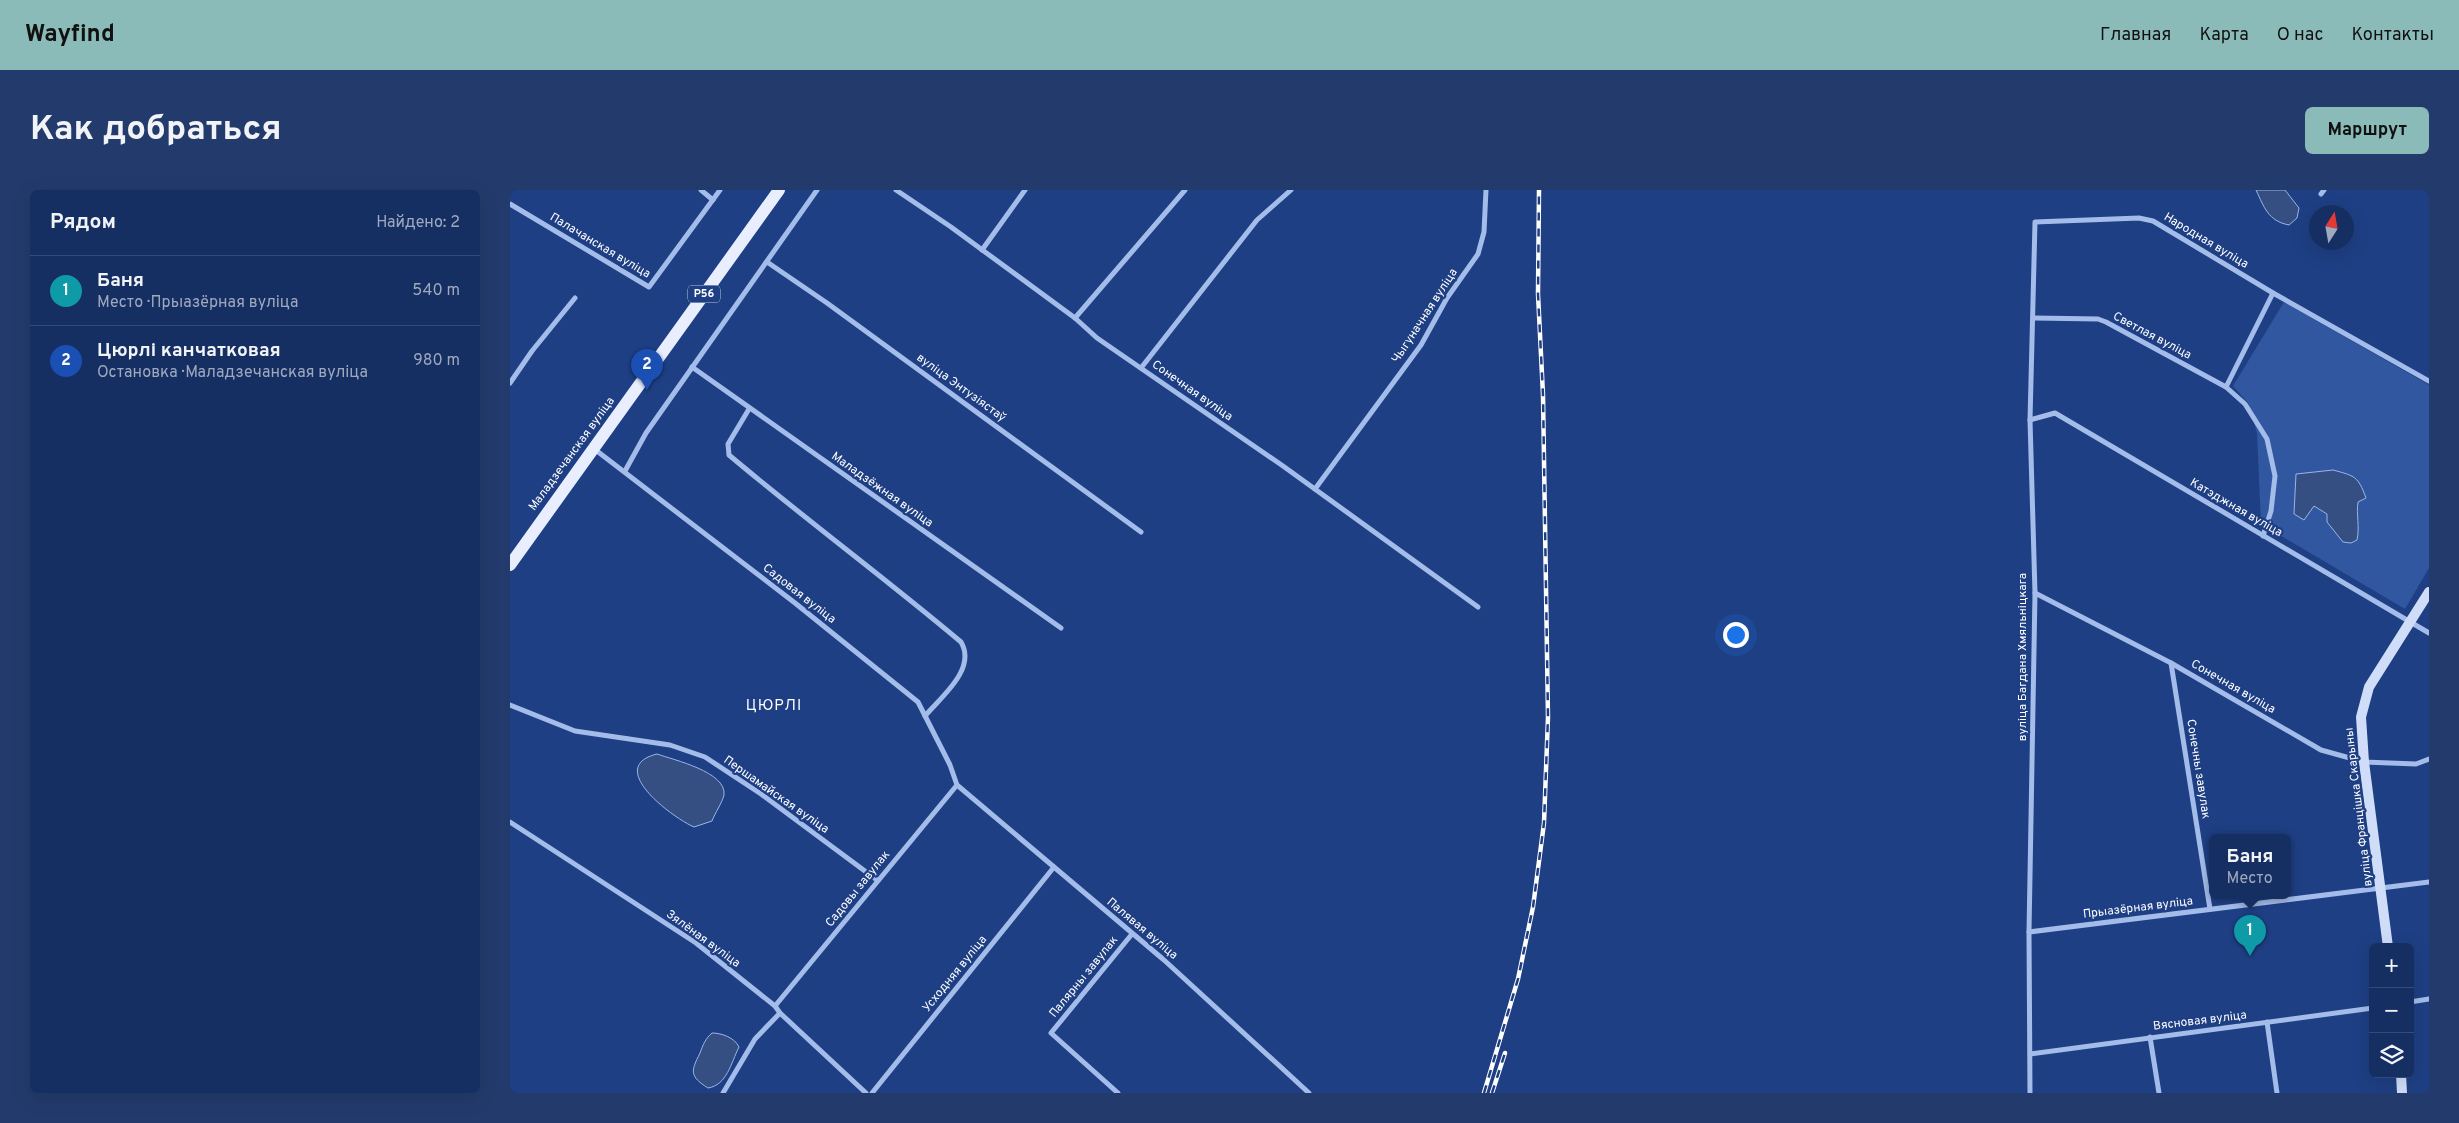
<!DOCTYPE html>
<html lang="ru">
<meta charset="utf-8">
<style>
body{margin:0;font-family:Overpass,sans-serif;background:#233b6c;color:#f1f3f6}
.controls{position:absolute;right:15px;bottom:15px;display:grid;overflow:hidden;border-radius:8px;box-shadow:0 5px 20px #0002}
.controls button{width:45px;height:45px;display:grid;place-items:center;padding:0;border:0;border-bottom:1px solid #354a78;background:#162f63;color:#f1f3f6;font:25px sans-serif}
.compass{position:absolute;left:1799px;top:15px;width:45px;height:45px;border-radius:50%;background:#162f63;box-shadow:0 5px 20px #0002;rotate:11deg}
.you{position:absolute;left:1225px;top:444px;width:18px;height:18px;margin:-12px;border:4px solid #fff;border-radius:50%;background:#1a73e8;box-shadow:0 0 0 8px #1a73e833}
.badge{display:grid;place-items:center;width:32px;height:32px;border-radius:50%;background:#8bbbb9;color:#fff;font-size:16px;font-weight:700}
.pin{position:absolute;translate:-50% -41px;filter:drop-shadow(0 1px 2px #0008)}
.pin::after{content:'';position:absolute;top:26px;width:18px;height:15px;background:inherit;clip-path:polygon(0 0,100% 0,50% 100%)}
.popup{position:absolute;left:1699px;top:644px;width:82px;height:65px;box-sizing:border-box;display:grid;place-content:center;border-radius:8px;background:#162f63;filter:drop-shadow(0 1px 4px #0005);font-size:16px;white-space:nowrap;color:#9ea9be}
.popup b{font-size:19px;color:#f1f3f6}
.popup::after{content:'';position:absolute;left:50%;top:100%;margin-left:-10px;border:10px solid transparent;border-top-color:#162f63}
.list{margin:0;padding:0;list-style:none}
h2{display:flex;justify-content:space-between;align-items:center;height:65px;margin:0;padding:0 20px;font-size:21px}
h2 small{font-size:16px;font-weight:400;color:#9ea9be}
.list li{display:grid;grid-template-columns:32px 1fr auto;gap:15px;align-items:center;box-sizing:border-box;height:70px;padding:0 20px;border-top:1px solid #354a78}
.list b{display:block;font-size:19px;white-space:nowrap}
.list p{margin:0;font-size:16px;white-space:nowrap;color:#9ea9be}
.list em{font-size:16px;font-style:normal;color:#9ea9be}
.icon{flex:none;width:28px;height:28px;fill:none;stroke:currentColor;stroke-width:2;stroke-linecap:round;stroke-linejoin:round}
.map{position:relative;flex:none;width:1919px;height:903px;overflow:hidden;border-radius:8px}
header{display:flex;align-items:center;gap:30px;box-sizing:border-box;height:70px;padding:0 25px;background:#8bbbb9;color:#111}
header strong{font-size:24px}
nav{display:flex;gap:28px;margin-inline-start:auto;font-size:18px}
.intro{display:flex;align-items:center;justify-content:space-between;box-sizing:border-box;height:120px;padding:0 30px}
h1{margin:0;font-size:35px}
.button{padding:12px 22px;border-radius:8px;background:#8bbbb9;color:#111;font-size:18px;font-weight:700}
main{display:flex;gap:30px;padding:0 30px}
aside{flex:1;background:#162f63;border-radius:8px;box-shadow:0 5px 20px #0002}
.map>svg:first-child{display:block}
.green{fill:#3157a1}
.water{fill:#364f82;stroke:#98b6ec}
.lines{fill:none;stroke-linecap:round;stroke-linejoin:round}
.street{stroke:#a4bcea;stroke-width:5}
.secondary{stroke:#d0ddf8;stroke-width:10}
.primary{stroke:#e8eefe;stroke-width:12}
.rail-casing{stroke:#fff;stroke-width:4.5}
.rail{stroke:#1e3f84;stroke-width:2.5;stroke-dasharray:8;stroke-linecap:butt}
.labels{text-anchor:middle;dominant-baseline:central;stroke-width:4.5;stroke-linejoin:round;paint-order:stroke}
.shield{fill:#1e3f84;stroke:#bcc5da;stroke-width:1}
.shield-label{font-size:11px;font-weight:bold;fill:#fff}
.street-label{font-size:12px;fill:#fff;stroke:#1e3f84}
.quarter-label{font-size:15px;letter-spacing:1px;fill:#fff;stroke:#1e3f84}
</style>
<header>
<strong>Wayfind</strong>
<nav><a>Главная</a><a>Карта</a><a>О нас</a><a>Контакты</a></nav>
</header>
<div class="intro"><h1>Как добраться</h1><a class="button">Маршрут</a></div>
<main>
<aside>
<h2>Рядом<small>Найдено: 2</small></h2>
<ul class="list">
<li><span class="badge" style="background:#0f9aa8">1</span><div><b>Баня</b><p>Место · Прыазёрная вуліца</p></div><em>540 m</em></li>
<li><span class="badge" style="background:#1a4fb4">2</span><div><b>Цюрлі канчатковая</b><p>Остановка · Маладзечанская вуліца</p></div><em>980 m</em></li>
</ul>
</aside>
<div class="map">
<svg width="1919" height="903" viewBox="0 0 1919 903">
<rect width="100%" height="100%" fill="#1e3f84"/>
<polygon class="green" points="1774,112 1919,195 1919,378 1895,419 1751,334 1747,243 1738,213 1723,196"/>
<g class="water">
<path d="M1746,0H1775L1789,18L1787,28L1779,35C1758,31 1754,17 1746,0Z"/>
<path d="M1823,280C1845,286 1848,286 1856,308L1848,312C1846,325 1850,336 1847,350L1841,353L1833,352L1817,332V324L1804,316L1794,330L1784,324L1786,284Z"/>
<path d="M147,564C164,570 217,582 214,605C212,613 205,623 202,631L184,637C163,628 94,577 147,564Z"/>
<path d="M202,843C212,843 225,848 229,857C221,873 217,895 198,898C179,886 181,881 190,863C193,855 195,849 202,843Z"/>
</g>
<g class="lines">
<g class="street">
<polyline points="191,0 203,10"/>
<polyline points="386,0 441,37 565,128 587,148 773,276 968,417"/>
<polyline points="1811,4 1814,0"/>
<polyline points="0,14 139,97 210,0"/>
<polyline points="472,60 515,0"/>
<polyline points="257,72 317,113 631,342"/>
<polyline points="565,128 675,0"/>
<polyline points="1524,128 1588,129 1596,132 1716,197 1735,214 1757,249 1765,286 1761,321 1753,346"/>
<polyline points="182,177 551,438"/>
<polyline points="631,178 747,30 781,0"/>
<polyline points="0,193 22,161 65,108"/>
<polyline points="1716,197 1763,103"/>
<path d="M239,219L218,254L219,265C295,329 375,388 451,452C467,479 431,507 415,526"/>
<polyline points="1520,230 1545,223 1919,443"/>
<polyline points="83,258 285,413 408,512 440,575 447,595 654,770 799,903"/>
<polyline points="115,281 136,243 307,0"/>
<polyline points="805,299 911,155 937,108 968,64 974,42 976,0"/>
<polyline points="1525,403 1661,473 1811,560 1854,572 1906,574 1919,569"/>
<polyline points="1661,473 1700,719"/>
<polyline points="0,515 65,541 160,555 195,567 251,604 367,690"/>
<polyline points="0,632 186,753 265,816 270,823 356,903"/>
<polyline points="1519,742 1919,692"/>
<polyline points="1900,812 1919,809"/>
<polyline points="265,816 447,595"/>
<polyline points="1757,832 1767,903"/>
<polyline points="1640,847 1649,903"/>
<polyline points="1520,864 1863,818"/>
<polyline points="213,903 245,849 270,823"/>
<polyline points="362,903 544,677"/>
<polyline points="608,903 541,843 622,744"/>
<polyline points="1520,903 1519,742 1525,403 1520,230 1525,32 1629,28 1643,31 1763,103 1919,191"/>
</g>
<g class="secondary">
<polyline points="1878,757 1854,572 1851,527 1859,497 1919,402"/>
<polyline points="1891,884 1892,903"/>
</g>
<polyline class="primary" points="0,375 269,0"/>
<defs>
<g id="rail">
<polyline points="974,903 1008,789 1023,717 1034,633 1038,527 1033,205 1028,104 1029,0"/>
<polyline points="982,903 995,863"/>
</g>
</defs>
<use href="#rail" class="rail-casing"/>
<use href="#rail" class="rail"/>
</g>
<g class="labels">
<rect class="shield" x="178" y="95.5" width="32" height="17" rx="4"/>
<g class="shield-label">
<text x="194" y="104">Р56</text>
</g>
<g class="street-label">
<text transform="translate(1696 51) rotate(31)">Народная вуліца</text>
<text transform="translate(90 56) rotate(31)">Палачанская вуліца</text>
<text transform="translate(915 126) rotate(-57)">Чыгуначная вуліца</text>
<text transform="translate(1642 146) rotate(28)">Светлая вуліца</text>
<text transform="translate(451 198) rotate(36)">вуліца Энтузіястаў</text>
<text transform="translate(682 201) rotate(35)">Сонечная вуліца</text>
<text transform="translate(62 264) rotate(-54)">Маладзечанская вуліца</text>
<text transform="translate(372 300) rotate(35)">Маладзёжная вуліца</text>
<text transform="translate(1726 318) rotate(30)">Катэджная вуліца</text>
<text transform="translate(289 404) rotate(38)">Садовая вуліца</text>
<text transform="translate(1513 467) rotate(-90)">вуліца Багдана Хмяльніцкага</text>
<text transform="translate(1723 497) rotate(30)">Сонечная вуліца</text>
<text transform="translate(1688 579) rotate(81)">Сонечны завулак</text>
<text transform="translate(266 605) rotate(35)">Першамайская вуліца</text>
<text transform="translate(1849 617) rotate(-97)">вуліца Францішка Скарыны</text>
<text transform="translate(348 699) rotate(-51)">Садовы завулак</text>
<text transform="translate(1628 718) rotate(-7)">Прыазёрная вуліца</text>
<text transform="translate(632 739) rotate(40)">Палявая вуліца</text>
<text transform="translate(193 749) rotate(36)">Зялёная вуліца</text>
<text transform="translate(445 784) rotate(-51)">Усходняя вуліца</text>
<text transform="translate(574 787) rotate(-51)">Палярны завулак</text>
<text transform="translate(1690 831) rotate(-7)">Вясновая вуліца</text>
</g>
<g class="quarter-label">
<text x="264" y="516">ЦЮРЛІ</text>
</g>
</g>
</svg>
<div class="controls">
<button>+</button>
<button>−</button>
<button><svg class="icon" aria-label="layers" viewBox="0 0 24 24"><path d="M12 4l9 5-9 5-9-5zM3 14l9 5 9-5"/></svg></button>
</div>
<svg class="compass" viewBox="-18 -18 36 36"><path d="M0-13l5 13h-10z" fill="#e53935"/><path d="M0 13l5-13h-10z" fill="#9ea9be"/></svg>
<div class="you"></div>
<div class="pin badge" style="left:1740px;top:766px;background:#0f9aa8">1</div>
<div class="popup"><b>Баня</b>Место</div>
<div class="pin badge" style="left:137px;top:200px;background:#1a4fb4">2</div>
</div>
</main>
